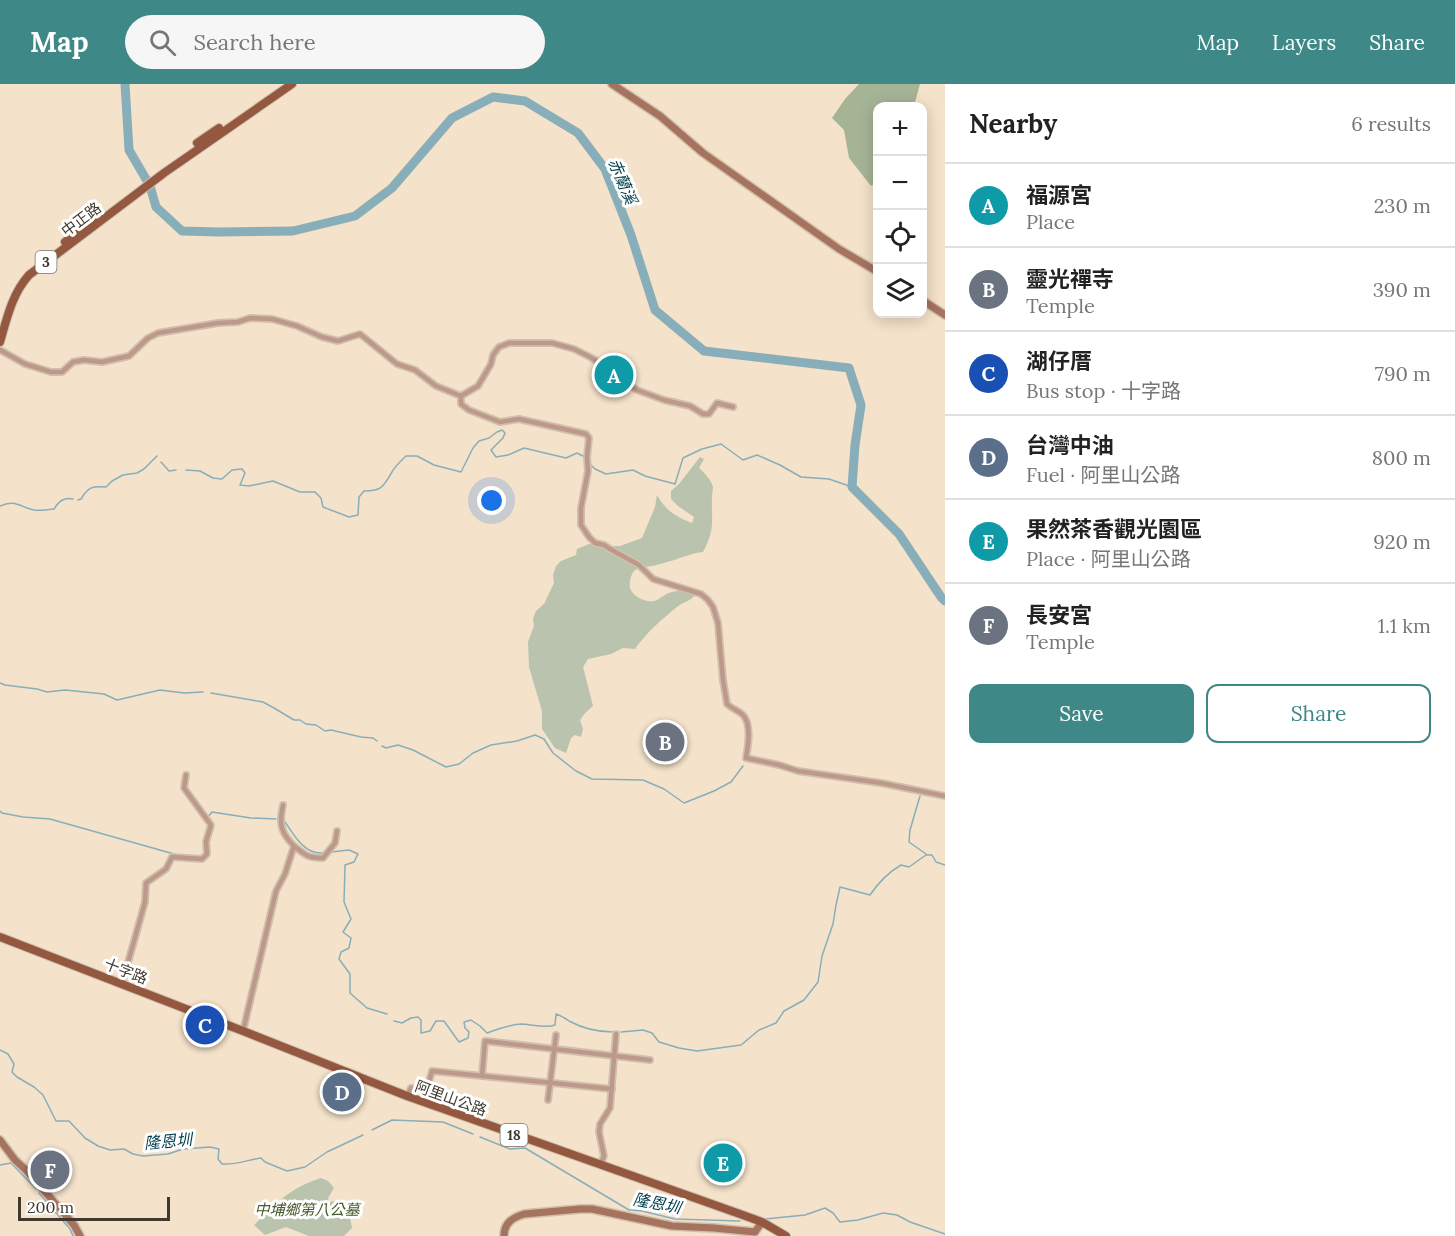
<!DOCTYPE html>
<meta charset="utf-8">
<style>
body{margin:0;font-family:Lora,"Noto Sans TC",serif;background:#f6f6f6;color:#222}
.controls{position:absolute;right:18px;top:18px;display:grid;overflow:hidden;border-radius:12px;box-shadow:0 3px 15px #0003}
.controls button{width:54px;height:54px;display:grid;place-items:center;padding:0;border:0;border-bottom:2px solid #e0e0e0;background:#fff;color:#222;font:30px sans-serif}
.scale{position:absolute;left:18px;bottom:15px;width:152px;box-sizing:border-box;padding-left:6px;border:3px solid #3f382f;border-top:0;font-size:16px;line-height:21px;white-space:nowrap;color:#3f382f;-webkit-text-stroke:4px #fff;paint-order:stroke}
.you{position:absolute;left:492px;top:417px;width:21px;height:21px;margin:-15px;border:4px solid #fff;border-radius:50%;background:#1a73e8;box-shadow:0 0 0 9px #1a73e833}
.badge{display:grid;place-items:center;width:39px;height:39px;border-radius:50%;background:#3f8888;color:#fff;font-size:20px;font-weight:700}
.pin{position:absolute;translate:-50% -50%;border:3px solid #fff;box-shadow:0 2px 6px #0006}
.list{margin:0;padding:0;list-style:none}
h2{display:flex;justify-content:space-between;align-items:center;height:78px;margin:0;padding:0 24px;font-size:26px}
h2 small{font-size:20px;font-weight:400;color:#767676}
.list li{display:grid;grid-template-columns:39px 1fr auto;gap:18px;align-items:center;box-sizing:border-box;height:84px;padding:0 24px;border-top:2px solid #e0e0e0}
.list b{display:block;font-size:22px;white-space:nowrap}
.list p{margin:0;font-size:20px;white-space:nowrap;color:#767676}
.list em{font-size:20px;font-style:normal;color:#767676}
.actions{display:flex;gap:12px;padding:18px 24px}
.actions a{flex:1;padding:14px 0;border:2px solid #3f8888;border-radius:12px;text-align:center;font-size:21px;color:#3f8888}
.actions .main{background:#3f8888;color:#fff}
.icon{flex:none;width:33px;height:33px;fill:none;stroke:currentColor;stroke-width:2;stroke-linecap:round;stroke-linejoin:round}
.map{position:relative;flex:none;width:945px;height:1152px;overflow:hidden}
header{display:flex;align-items:center;gap:36px;box-sizing:border-box;height:84px;padding:0 30px;background:#3f8888;color:#fff}
header strong{font-size:28px}
nav{display:flex;gap:33px;margin-inline-start:auto;font-size:21px}
.search{width:420px;height:54px;background:#f6f6f6;display:flex;align-items:center;gap:15px;box-sizing:border-box;padding:0 21px;border-radius:33px;color:#767676;font-size:22px}
main{display:flex}
aside{flex:1;background:#fff}
.map>svg:first-child{display:block}
.green{fill:#b9c3ad}
.forest{fill:#a6b496}
.lines{fill:none;stroke-linecap:round;stroke-linejoin:round}
.stream{stroke:#88aeba;stroke-width:1.5}
.river{stroke:#88aeba;stroke-width:9}
.street-casing{stroke:#d0c0ab;stroke-width:8}
.secondary-casing{stroke:#d0c0ab;stroke-width:10}
.primary-casing{stroke:#d0c0ab;stroke-width:10}
.street{stroke:#bc998b;stroke-width:4.5}
.secondary{stroke:#a6735f;stroke-width:7}
.primary{stroke:#94573f;stroke-width:8}
.labels{text-anchor:middle;dominant-baseline:central;stroke-width:6;stroke-linejoin:round;paint-order:stroke}
.shield{fill:#fff;stroke:#79746d;stroke-width:1.5}
.shield-label{font-size:14px;font-weight:bold;fill:#3f382f}
.street-label{font-size:15px;fill:#3f382f;stroke:#fff}
.park-label{font-size:15px;font-style:italic;fill:#475b2c;stroke:#fff}
.water-label{font-size:16px;font-style:italic;fill:#013e4b;stroke:#fff}
</style>
<header>
<strong>Map</strong>
<div class="search"><svg class="icon" aria-label="search" viewBox="0 0 24 24"><circle cx="10" cy="10" r="6"/><path d="M15 15l6 6"/></svg>Search here</div>
<nav><a>Map</a><a>Layers</a><a>Share</a></nav>
</header>
<main>
<div class="map">
<svg width="945" height="1152" viewBox="0 0 945 1152">
<rect width="100%" height="100%" fill="#f4e2ca"/>
<g class="green">
<path d="M700,373L704,375L699,384C704,388 711,396 713,403C713,405 712,410 712,412C711,438 716,443 703,468L696,469C682,473 667,479 652,482C647,483 639,482 634,487C631,490 629,499 630,504C632,511 641,516 648,517C657,519 661,512 669,509C677,506 688,507 696,509C691,518 684,517 677,523C662,535 646,549 635,565L623,564L611,570L588,575L583,583L593,622L585,629L580,636L583,645L581,653L575,651L571,654L566,669L555,664L542,645V627L529,583L528,558L534,542L533,535L536,527L544,520L554,499L553,491L556,482L561,477L576,471L577,465L589,460L611,464L614,462H620L642,454L655,423L657,411C667,428 675,432 692,439L694,433L678,422L671,415V407L679,400Z"/>
<path d="M321,1094L328,1097L334,1104L328,1114L329,1118L336,1117L349,1129L352,1144L344,1152H309L286,1143L265,1151L254,1141C277,1119 289,1104 321,1094Z"/>
</g>
<polygon class="forest" points="859,0 920,0 914,22 878,22 877,99 871,102 849,74 844,46 832,34 845,15"/>
<g class="lines">
<g class="stream">
<polyline points="161,378 169,387 176,386"/>
<polyline points="591,381 595,385 606,390 633,386 645,392 675,400 683,374 702,365 721,360 743,376 757,371 780,381 801,393 829,395 852,403"/>
<path d="M186,386L200,387L213,394L222,395L232,386L242,385L245,389L240,401L249,402L273,397L300,408H315L321,414L323,423L349,433L358,431L359,413L364,407C383,407 383,402 392,388C395,382 401,377 406,372H417L434,381L461,388L473,364L479,357L489,354L497,348L502,346L505,349L503,354L491,366L496,373L508,371L524,364L566,374L577,369L583,372"/>
<path d="M78,416L81,415C88,403 92,402 106,403L112,397L123,391L137,389L144,385L157,372"/>
<path d="M0,422C15,415 20,423 34,426C40,427 47,426 54,425C59,417 64,413 73,415"/>
<polyline points="0,599 5,601 37,605 47,608 65,606 104,610 117,616 160,606 184,609 203,608"/>
<polyline points="211,609 263,618 274,624 294,636 300,636 306,640 316,641 325,647 331,646 361,653 373,654 377,657"/>
<polyline points="382,662 386,664 398,661 413,666 446,683 459,680 473,669 491,661 517,657 535,651 544,655 553,669 576,687 592,695 643,696 664,705 684,719 714,707 731,698 743,682"/>
<polyline points="920,712 910,746 909,758 926,770"/>
<polyline points="0,727 2,729 23,733 50,735 174,770"/>
<polyline points="208,733 212,728 251,734 276,735"/>
<path d="M283,735C293,749 303,770 322,769"/>
<polyline points="208,764 209,754"/>
<polyline points="331,768 349,766 358,770 354,778 345,781 344,818 351,835 343,848 351,854 349,864 341,868 339,875 350,890 350,909 367,924 387,930"/>
<path d="M394,937L402,939L411,934L418,933L421,936V949L430,947L436,937H444L459,958L468,954L469,948L465,944L464,938L471,936L480,942L487,949C497,945 510,941 521,940C531,940 546,945 555,941L556,930C562,932 565,934 569,937C582,944 598,948 613,948"/>
<path d="M621,948L643,946L652,949L659,958L679,964L697,967L741,961L759,946L776,939L784,927L804,916L818,898L822,872L833,840L836,821L840,803L870,811C878,799 889,788 901,781L909,783L926,771H932L936,778L945,781"/>
<path d="M0,966L8,970L14,980L12,988L17,993L34,1003L43,1011L56,1037H69L85,1054L98,1062L110,1066L124,1065L133,1070L143,1072L168,1070L183,1065L210,1063L219,1065L218,1075L222,1080C236,1081 247,1076 261,1074L265,1078L287,1087L305,1083L327,1068L363,1051"/>
<polyline points="372,1046 392,1036 443,1038 473,1050"/>
<polyline points="480,1053 510,1065 525,1064 629,1126 642,1127 675,1135 740,1137"/>
<polyline points="0,1081 11,1079 36,1105"/>
<polyline points="39,1109 70,1145 73,1152"/>
<polyline points="765,1135 805,1131 825,1124 833,1129 840,1138 858,1136 883,1129 897,1131 910,1138 945,1150"/>
</g>
<polyline class="river" points="125,0 129,66 150,102 156,123 182,147 220,148 293,147 355,132 392,104 452,34 493,13 525,17 578,49 605,85 631,151 655,226 704,267 849,284 861,321 855,361 852,403 899,450 941,513 945,517"/>
<defs>
<g id="street">
<path d="M0,266L25,280L51,288H62L73,278L84,276L102,278L129,272L148,254L158,249L218,239L238,238L250,234L272,235L297,242L322,253L338,257L360,250L397,280L415,286L436,302L461,312V320L469,326L500,338L519,335L586,350L589,354L587,373L588,387L581,424V441L589,453L595,459L604,461L610,465L639,481L653,495L701,510L708,516L713,523L718,539L723,596L727,620C732,625 738,626 743,631C752,640 748,663 746,674L779,681L798,687L881,699L945,712"/>
<polyline points="461,312 478,302 491,280 493,271 499,263 509,259 552,259 574,265 590,273 619,291 629,301 637,306 664,316 690,322 703,330 709,330 717,319 733,323"/>
<path d="M283,721C279,739 280,748 294,762"/>
<polyline points="122,900 145,818 146,799 166,785 172,773 202,775 207,770 206,758 211,741 184,704 186,691"/>
<path d="M243,947L276,807L285,790L294,762C305,771 308,774 323,774L335,759L337,747"/>
<polyline points="482,992 485,957 650,976"/>
<polyline points="407,1012 411,1004 427,1005 432,987 612,1005"/>
<polyline points="548,1016 556,951"/>
<polyline points="600,1081 604,1072 599,1048 600,1040 610,1024 616,950"/>
</g>
<g id="secondary">
<polyline points="612,0 660,32 703,69 839,165 878,188"/>
<polyline points="922,216 945,231"/>
<polyline points="0,1056 15,1076 27,1087 74,1141 80,1152"/>
<path d="M504,1152C504,1139 512,1134 524,1130L580,1125H592L672,1142L714,1144L755,1148L762,1138"/>
</g>
<g id="primary">
<polyline points="197,59 219,44"/>
<polyline points="65,158 101,131"/>
<path d="M0,258C7,234 12,210 29,191L164,89L292,0"/>
<polyline points="0,853 243,947 407,1012 740,1130 762,1138 786,1152"/>
</g>
</defs>
<use href="#street" class="street-casing"/>
<use href="#secondary" class="secondary-casing"/>
<use href="#primary" class="primary-casing"/>
<use href="#street" class="street"/>
<use href="#secondary" class="secondary"/>
<use href="#primary" class="primary"/>
</g>
<g class="labels">
<g class="shield">
<rect x="35.5" y="167" width="21" height="22" rx="4.5"/>
<rect x="500.5" y="1040" width="27" height="22" rx="4.5"/>
</g>
<g class="shield-label">
<text x="46" y="178">3</text>
<text x="514" y="1051">18</text>
</g>
<g class="street-label">
<text transform="translate(81 135) rotate(-37)">中正路</text>
<text transform="translate(126 887) rotate(21)">十字路</text>
<text transform="translate(451 1014) rotate(20)">阿里山公路</text>
</g>
<g class="park-label">
<text x="307" y="1125">中埔鄉第八公墓</text>
</g>
<g class="water-label">
<text transform="translate(623 97) rotate(67)">赤蘭溪</text>
<text transform="translate(168 1057) rotate(-5)">隆恩圳</text>
<text transform="translate(657 1119) rotate(11)">隆恩圳</text>
</g>
</g>
</svg>
<div class="controls">
<button>+</button>
<button>−</button>
<button><svg class="icon" aria-label="locate" viewBox="0 0 24 24"><circle cx="12" cy="12" r="6"/><path d="M12 2v4M12 18v4M2 12h4M18 12h4"/></svg></button>
<button><svg class="icon" aria-label="layers" viewBox="0 0 24 24"><path d="M12 4l9 5-9 5-9-5zM3 14l9 5 9-5"/></svg></button>
</div>
<div class="scale">200 m</div>
<div class="you"></div>
<div class="pin badge" style="left:614px;top:291px;background:#0f9aa8">A</div>
<div class="pin badge" style="left:665px;top:658px;background:#6b7280">B</div>
<div class="pin badge" style="left:205px;top:941px;background:#1a4fb4">C</div>
<div class="pin badge" style="left:342px;top:1008px;background:#5c6f8a">D</div>
<div class="pin badge" style="left:723px;top:1079px;background:#0f9aa8">E</div>
<div class="pin badge" style="left:50px;top:1086px;background:#6b7280">F</div>
</div>
<aside>
<h2>Nearby<small>6 results</small></h2>
<ul class="list">
<li><span class="badge" style="background:#0f9aa8">A</span><div><b>福源宮</b><p>Place</p></div><em>230 m</em></li>
<li><span class="badge" style="background:#6b7280">B</span><div><b>靈光禪寺</b><p>Temple</p></div><em>390 m</em></li>
<li><span class="badge" style="background:#1a4fb4">C</span><div><b>湖仔厝</b><p>Bus stop · 十字路</p></div><em>790 m</em></li>
<li><span class="badge" style="background:#5c6f8a">D</span><div><b>台灣中油</b><p>Fuel · 阿里山公路</p></div><em>800 m</em></li>
<li><span class="badge" style="background:#0f9aa8">E</span><div><b>果然茶香觀光園區</b><p>Place · 阿里山公路</p></div><em>920 m</em></li>
<li><span class="badge" style="background:#6b7280">F</span><div><b>長安宮</b><p>Temple</p></div><em>1.1 km</em></li>
</ul>
<div class="actions"><a class="main">Save</a><a>Share</a></div>
</aside>
</main>
